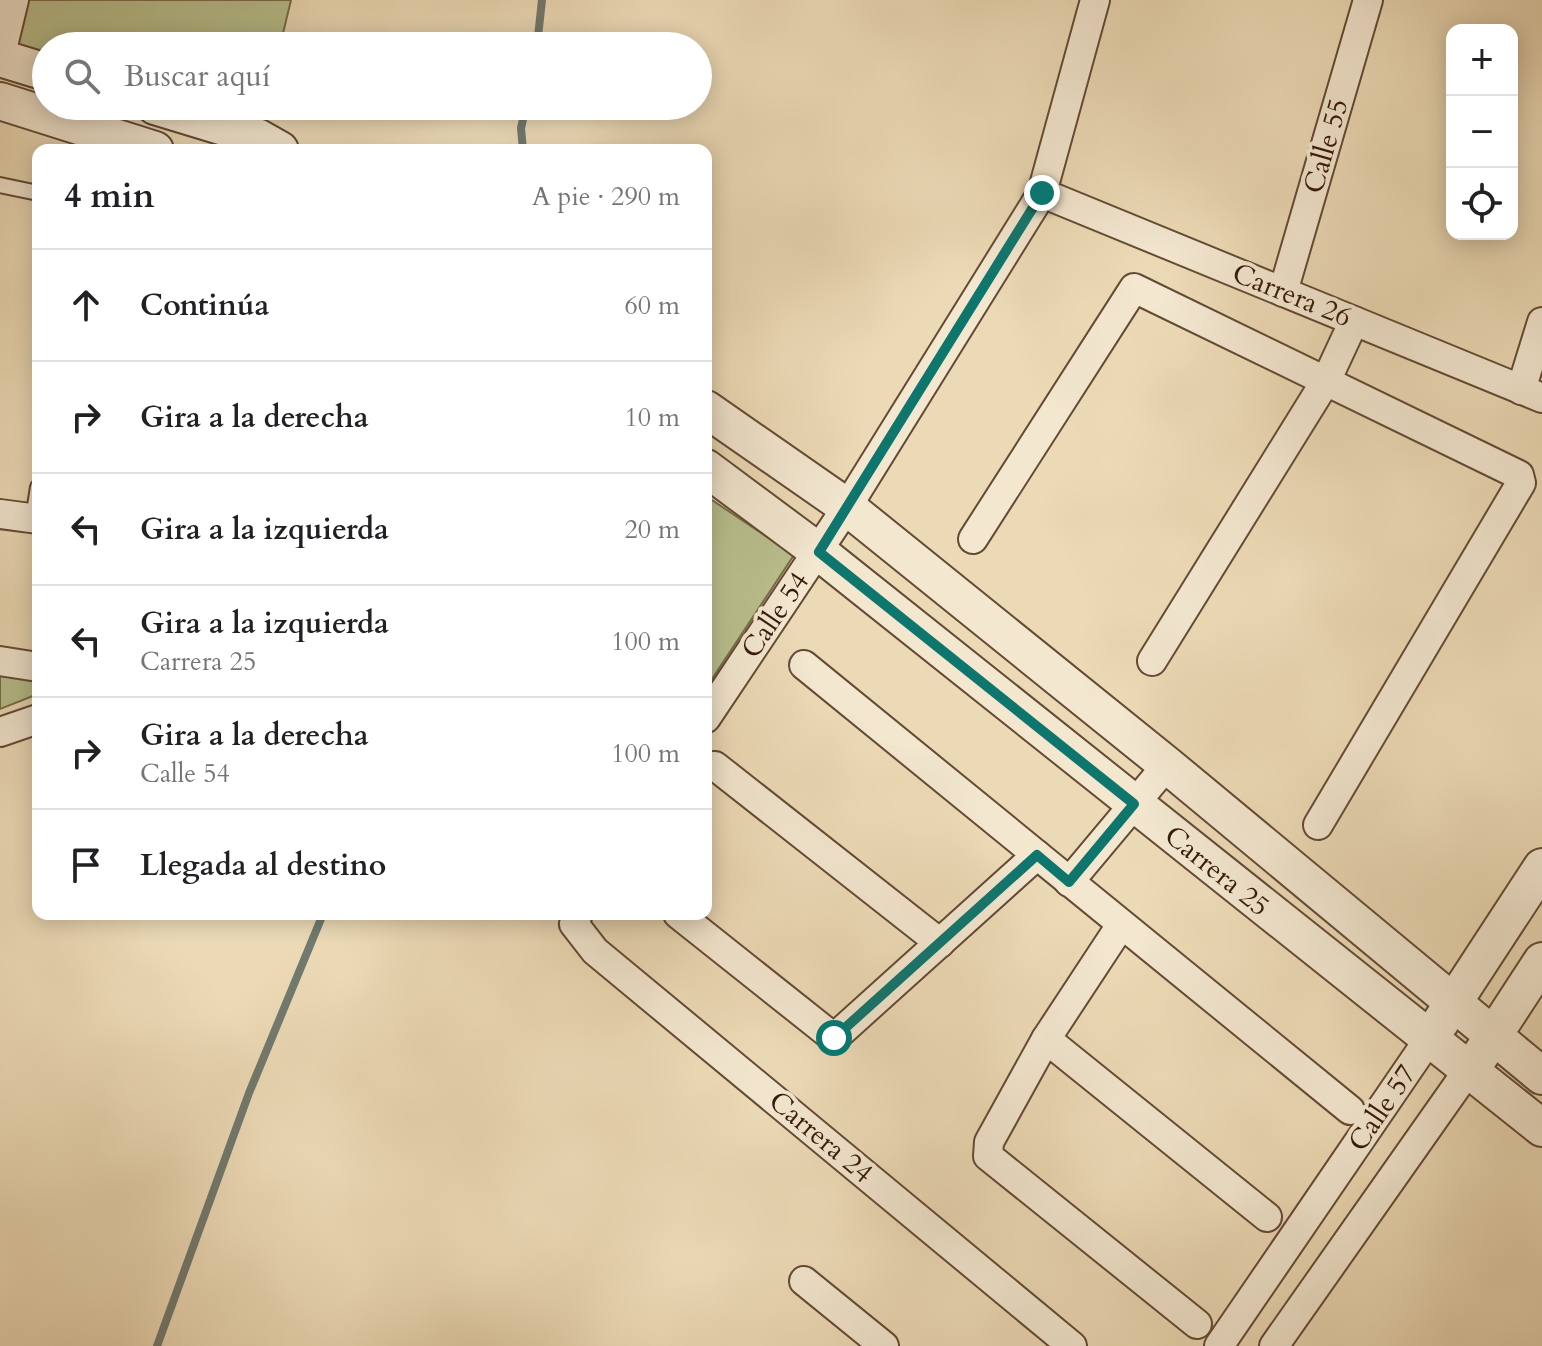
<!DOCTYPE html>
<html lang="es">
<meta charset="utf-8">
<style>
body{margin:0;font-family:Cardo,serif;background:#f2f2f2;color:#202124}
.controls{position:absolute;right:24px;top:24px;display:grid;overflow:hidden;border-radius:16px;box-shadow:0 4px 20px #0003}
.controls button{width:72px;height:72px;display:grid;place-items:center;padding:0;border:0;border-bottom:2px solid #e0e0e0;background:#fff;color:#202124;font:40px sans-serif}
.stop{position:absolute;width:24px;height:24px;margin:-18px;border:6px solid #0f766e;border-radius:50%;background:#fff}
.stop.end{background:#0f766e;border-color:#fff;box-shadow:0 2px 8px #0008}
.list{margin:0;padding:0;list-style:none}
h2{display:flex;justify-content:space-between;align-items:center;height:104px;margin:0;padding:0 32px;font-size:34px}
h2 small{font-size:26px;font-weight:400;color:#757577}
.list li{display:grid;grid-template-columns:52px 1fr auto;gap:24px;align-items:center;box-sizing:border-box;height:112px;padding:0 32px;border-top:2px solid #e0e0e0}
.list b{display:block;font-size:30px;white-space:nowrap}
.list p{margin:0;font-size:26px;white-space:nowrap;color:#757577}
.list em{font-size:26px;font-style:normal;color:#757577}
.icon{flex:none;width:44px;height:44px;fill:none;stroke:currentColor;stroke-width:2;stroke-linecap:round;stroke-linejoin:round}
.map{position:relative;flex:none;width:1542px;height:1346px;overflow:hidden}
.search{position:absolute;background:#fff;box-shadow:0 4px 20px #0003;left:32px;top:32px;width:680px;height:88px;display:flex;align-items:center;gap:20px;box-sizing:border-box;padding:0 28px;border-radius:44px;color:#757577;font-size:30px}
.panel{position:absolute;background:#fff;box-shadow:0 4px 20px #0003;left:32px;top:144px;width:680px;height:776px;border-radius:16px}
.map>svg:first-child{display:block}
.green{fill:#b8bf8d;stroke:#776c4b;stroke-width:2}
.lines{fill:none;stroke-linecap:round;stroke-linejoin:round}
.stream{stroke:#717a6f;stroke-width:8}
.service-casing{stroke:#644a34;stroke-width:18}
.minor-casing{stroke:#644a34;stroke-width:32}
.tertiary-casing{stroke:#644a34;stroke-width:40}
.service{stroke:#f3e7d0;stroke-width:14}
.minor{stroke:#f3e7d0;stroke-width:28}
.tertiary{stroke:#f3e7d0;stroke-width:36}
.route{stroke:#0f766e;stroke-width:10}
.labels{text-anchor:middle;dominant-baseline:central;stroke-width:8;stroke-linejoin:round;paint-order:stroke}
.street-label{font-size:28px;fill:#361a09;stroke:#f3e7d0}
</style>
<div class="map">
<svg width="1542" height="1346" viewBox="0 0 1542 1346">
<rect width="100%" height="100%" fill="#ecdab6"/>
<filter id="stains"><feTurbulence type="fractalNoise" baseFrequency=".0025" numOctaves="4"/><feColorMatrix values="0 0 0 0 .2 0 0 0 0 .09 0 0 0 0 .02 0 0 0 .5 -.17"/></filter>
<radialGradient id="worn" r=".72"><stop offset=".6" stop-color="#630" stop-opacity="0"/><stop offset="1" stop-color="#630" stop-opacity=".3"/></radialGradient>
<g class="green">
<polygon points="16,0 291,0 280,46 46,46 46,72 0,58"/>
<polygon points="155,106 265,106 257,137"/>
<polygon points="706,496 794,555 706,688"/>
<polygon points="0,672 38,680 38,694 0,709"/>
</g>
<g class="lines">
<g class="stream">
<polyline points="537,46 542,0"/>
<polyline points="523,150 521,128 526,106"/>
<polyline points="157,1346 249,1093 323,914"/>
</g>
<defs>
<g id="service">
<polyline points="0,185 38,193"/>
<polyline points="33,519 38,487"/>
</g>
<g id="minor">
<polyline points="0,58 14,0"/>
<polyline points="1042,193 1542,398"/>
<polyline points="1283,292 1368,0"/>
<polyline points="1521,390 1542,322"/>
<polyline points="0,514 38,519"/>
<polyline points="973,539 1134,288 1519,475 1521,483 1318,825"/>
<polyline points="0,661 38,667"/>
<polyline points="1152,661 1327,379 1354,321"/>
<polyline points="804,665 1350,1110"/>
<polyline points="706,718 847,507 1042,193 1095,0"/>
<polyline points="0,732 38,719"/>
<polyline points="715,766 940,943"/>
<polyline points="1069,882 1167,765"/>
<polyline points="578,914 574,924 595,951 1072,1346"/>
<polyline points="678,914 834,1038 1037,855"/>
<polyline points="1121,925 1046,1039 989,1142 988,1156 1197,1324"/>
<polyline points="1046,1039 1267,1217"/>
<polyline points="804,1281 884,1346"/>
<polyline points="1219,1346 1429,1039"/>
<polyline points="1274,1346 1469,1069"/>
</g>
<g id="tertiary">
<polyline points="0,58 46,72"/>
<polyline points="0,101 155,150"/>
<polyline points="155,106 257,137 280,150"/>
<polyline points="706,409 847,507 1167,765 1542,1076"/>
<polyline points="706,468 819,552 1542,1128"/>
<polyline points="1440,1023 1542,867"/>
<polyline points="1480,1056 1542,961"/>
</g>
</defs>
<use href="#service" class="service-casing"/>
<use href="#minor" class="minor-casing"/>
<use href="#tertiary" class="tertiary-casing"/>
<use href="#service" class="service"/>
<use href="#minor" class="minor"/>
<use href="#tertiary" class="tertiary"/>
</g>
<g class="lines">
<polyline class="route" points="834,1038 1037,855 1069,882 1134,804 819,552 1042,193"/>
</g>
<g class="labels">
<g class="street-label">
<text transform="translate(1326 146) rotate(-74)">Calle 55</text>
<text transform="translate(1292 295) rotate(22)">Carrera 26</text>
<text transform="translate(775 615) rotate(-56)">Calle 54</text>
<text transform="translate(1217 871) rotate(39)">Carrera 25</text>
<text transform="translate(1382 1108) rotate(-56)">Calle 57</text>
<text transform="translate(821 1137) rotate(40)">Carrera 24</text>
</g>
</g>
<rect width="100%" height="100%" filter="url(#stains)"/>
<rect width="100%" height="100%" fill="url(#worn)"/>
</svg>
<div class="controls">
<button>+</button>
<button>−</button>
<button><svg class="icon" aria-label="locate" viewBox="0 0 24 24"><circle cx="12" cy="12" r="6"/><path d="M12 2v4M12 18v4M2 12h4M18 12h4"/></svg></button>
</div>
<div class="stop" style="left:834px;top:1038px"></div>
<div class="stop end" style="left:1042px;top:193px"></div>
<div class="search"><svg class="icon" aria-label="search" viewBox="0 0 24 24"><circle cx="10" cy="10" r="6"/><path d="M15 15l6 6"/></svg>Buscar aquí</div>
<section class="panel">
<h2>4 min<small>A pie · 290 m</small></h2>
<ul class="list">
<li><svg class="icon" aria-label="ahead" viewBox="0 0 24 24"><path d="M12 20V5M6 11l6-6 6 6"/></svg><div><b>Continúa</b></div><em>60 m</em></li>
<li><svg class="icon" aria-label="right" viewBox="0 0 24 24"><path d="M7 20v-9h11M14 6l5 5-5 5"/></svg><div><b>Gira a la derecha</b></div><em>10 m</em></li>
<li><svg class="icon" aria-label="left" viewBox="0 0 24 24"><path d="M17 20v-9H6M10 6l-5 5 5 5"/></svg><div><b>Gira a la izquierda</b></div><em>20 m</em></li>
<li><svg class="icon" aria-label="left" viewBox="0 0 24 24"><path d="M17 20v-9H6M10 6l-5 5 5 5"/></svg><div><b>Gira a la izquierda</b><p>Carrera 25</p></div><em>100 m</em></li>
<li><svg class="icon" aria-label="right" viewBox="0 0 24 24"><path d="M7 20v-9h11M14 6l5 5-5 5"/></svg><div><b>Gira a la derecha</b><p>Calle 54</p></div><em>100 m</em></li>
<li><svg class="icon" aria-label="arrive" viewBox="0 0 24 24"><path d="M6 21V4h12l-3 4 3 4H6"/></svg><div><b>Llegada al destino</b></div></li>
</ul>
</section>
</div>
